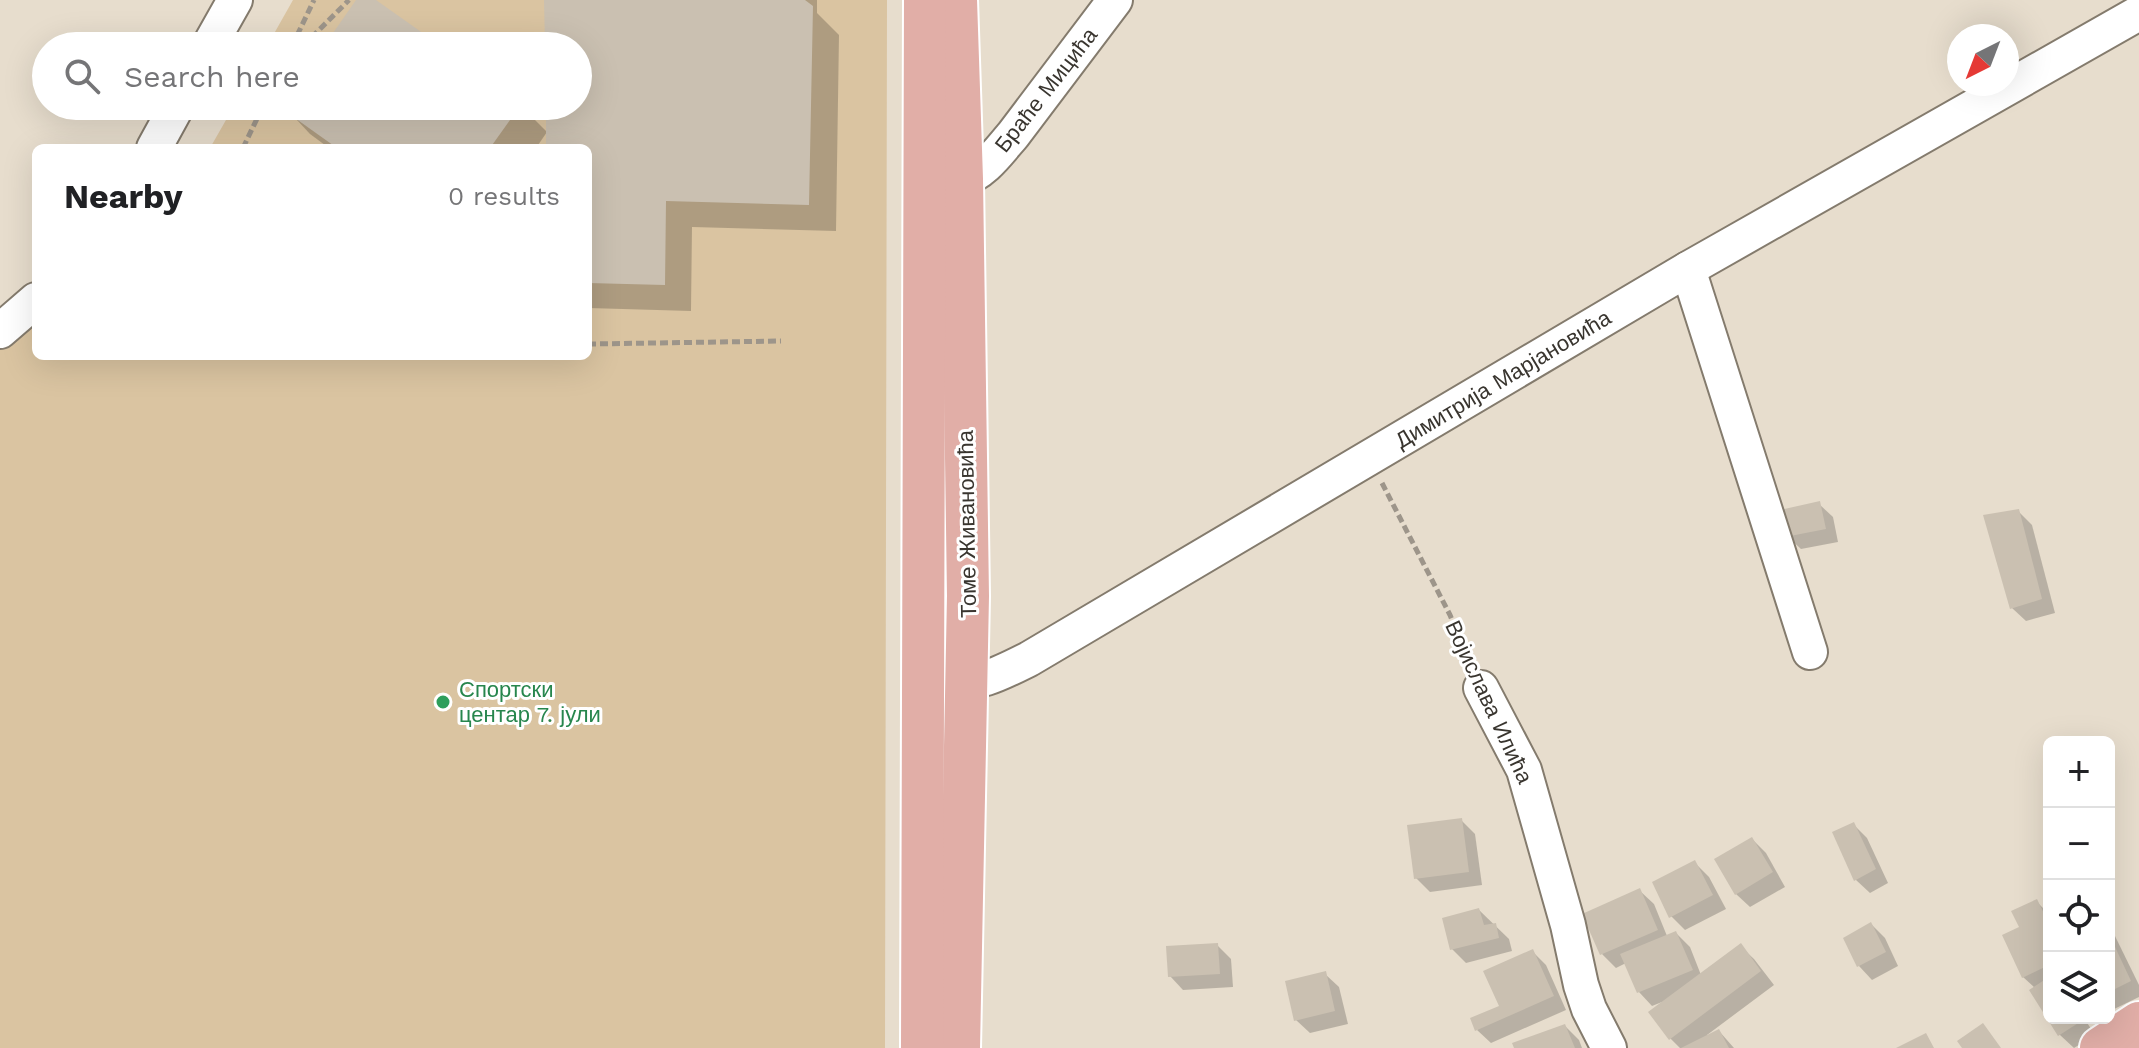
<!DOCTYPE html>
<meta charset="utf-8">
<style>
body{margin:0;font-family:"Work Sans",sans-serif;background:#f2f2f2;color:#202124}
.controls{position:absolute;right:24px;bottom:24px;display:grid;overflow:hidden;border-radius:12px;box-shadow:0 8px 32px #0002}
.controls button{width:72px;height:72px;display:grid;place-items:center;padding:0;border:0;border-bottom:2px solid #e0e0e0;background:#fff;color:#202124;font:40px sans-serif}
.compass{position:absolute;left:1947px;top:24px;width:72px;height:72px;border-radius:50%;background:#fff;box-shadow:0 8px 32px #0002;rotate:222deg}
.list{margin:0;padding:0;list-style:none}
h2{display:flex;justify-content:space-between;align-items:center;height:104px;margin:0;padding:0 32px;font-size:34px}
h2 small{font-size:26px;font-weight:400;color:#757577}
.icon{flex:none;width:44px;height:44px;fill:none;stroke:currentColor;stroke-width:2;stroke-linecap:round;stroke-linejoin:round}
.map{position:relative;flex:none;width:2139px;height:1048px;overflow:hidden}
.search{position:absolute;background:#fff;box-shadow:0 8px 32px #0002;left:32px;top:32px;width:560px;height:88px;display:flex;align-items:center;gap:20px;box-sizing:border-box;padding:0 28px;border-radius:44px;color:#757577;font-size:30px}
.panel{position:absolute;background:#fff;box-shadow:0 8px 32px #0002;left:32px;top:144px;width:560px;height:216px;border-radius:12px}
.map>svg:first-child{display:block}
.green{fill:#dac4a1}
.shadow{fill:#0003}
.building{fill:#cac0b1}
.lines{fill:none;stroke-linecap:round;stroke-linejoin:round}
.minor-casing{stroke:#847b6d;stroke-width:38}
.major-casing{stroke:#fff;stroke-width:46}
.path{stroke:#9d958a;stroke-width:5;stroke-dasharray:8 4;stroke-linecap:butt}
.minor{stroke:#fff;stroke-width:34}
.major{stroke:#e1aea7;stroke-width:42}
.leisure-dot{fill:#2e9e5b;stroke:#fff;stroke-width:3}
.labels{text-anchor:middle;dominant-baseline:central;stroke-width:6;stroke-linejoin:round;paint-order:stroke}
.street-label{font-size:22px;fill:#39352f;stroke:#fff}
.leisure-label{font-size:22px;fill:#27864d;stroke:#fff;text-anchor:start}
</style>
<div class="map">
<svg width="2139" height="1048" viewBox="0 0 2139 1048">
<rect width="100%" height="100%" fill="#e7ddcd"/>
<polygon class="green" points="293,0 887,0 885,1048 0,1048 0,335 36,320 36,356 588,356 588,148 210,148 234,106 578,106 578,46 267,46"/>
<g class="shadow">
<polygon points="546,0 817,0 817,13 839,35 836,231 692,227 691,311 588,308 588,148 548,148 548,106 578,106 578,46 547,46"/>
<polygon points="284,106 521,106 547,132 536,148 329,148 310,134"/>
<polygon points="1819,504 1833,517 1838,542 1801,549 1787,536"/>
<polygon points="2018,511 2032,525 2055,613 2026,621 2012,608"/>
<polygon points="1461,820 1475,834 1482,885 1430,892 1416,878"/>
<polygon points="1853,824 1867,838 1888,883 1870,893 1856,880"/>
<polygon points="1752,839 1766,853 1785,887 1750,907 1736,894"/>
<polygon points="1695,863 1709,877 1726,909 1685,930 1671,916"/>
<polygon points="1640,891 1654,904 1667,936 1676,933 1690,947 1701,975 1740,946 1754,959 1774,985 1707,1035 1708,1037 1719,1031 1734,1048 1680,1048 1670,1038 1662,1002 1652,1006 1639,992 1626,963 1616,968 1602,954"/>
<polygon points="2037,902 2049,914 2049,1018 2084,1018 2095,1035 2074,1048 2060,1035 2031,991 2035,988 2023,977"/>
<polygon points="1479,910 1509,939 1512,951 1466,963 1452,949"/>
<polygon points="1871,924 1885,938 1898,966 1872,980 1859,966"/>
<polygon points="2109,929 2114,934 2139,985 2139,997 2110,1011"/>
<polygon points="1217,945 1231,959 1233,987 1183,990 1170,976"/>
<polygon points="1533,952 1546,965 1566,1010 1491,1043 1477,1030 1501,1007"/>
<polygon points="1325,974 1339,987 1348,1024 1310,1033 1296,1020"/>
<polygon points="1565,1026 1579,1040 1582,1048 1516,1048"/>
</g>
<g class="building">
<polygon points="356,0 376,0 441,46 324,46"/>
<polygon points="544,0 805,0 813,6 809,205 666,201 665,285 588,283 588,148 546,148 546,106 578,106 578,46 545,46"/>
<polygon points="278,106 520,106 490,148 337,148"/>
<polygon points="1820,501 1826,529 1785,537 1780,510"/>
<polygon points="2019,509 2042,599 2010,609 1983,515"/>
<polygon points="1462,818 1469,872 1414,879 1407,825"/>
<polygon points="1854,822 1876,869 1854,881 1832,832"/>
<polygon points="1752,837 1773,872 1735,895 1714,859"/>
<polygon points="1695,860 1713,895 1669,918 1652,882"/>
<polygon points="1640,888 1658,930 1600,955 1582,914"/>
<polygon points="2037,899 2049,924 2049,965 2022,978 2002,935 2019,927 2011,911"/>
<polygon points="1479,908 1484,925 1496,923 1499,938 1450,950 1442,918"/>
<polygon points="1871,922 1886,952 1857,967 1843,938"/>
<polygon points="1676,931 1693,970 1637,993 1620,954"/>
<polygon points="2109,934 2131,981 2109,992"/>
<polygon points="1218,943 1220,974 1168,977 1166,946"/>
<polygon points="1741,943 1761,971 1669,1040 1648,1012"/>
<polygon points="1533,949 1554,996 1475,1031 1470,1018 1499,1006 1483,971"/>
<polygon points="1326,971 1335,1011 1294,1021 1285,981"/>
<polygon points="2049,977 2049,1018 2081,1018 2083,1020 2058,1036 2029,990"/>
<polygon points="1983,1023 2001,1048 1962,1048 1957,1041"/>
<polygon points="1565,1024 1575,1048 1514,1048 1512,1043"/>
<polygon points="1719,1029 1729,1048 1681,1048"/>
<polygon points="1926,1033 1934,1048 1896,1048"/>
</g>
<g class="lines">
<defs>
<g id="minor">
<polyline points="209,46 235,0"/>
<polyline points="154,148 177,106"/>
<path d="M941,181C948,180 955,181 962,179C983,174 999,151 1013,135L1115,0"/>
<polyline points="1688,269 1810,652"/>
<polyline points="0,331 36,300"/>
<path d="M944,683C981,684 997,675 1029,659L1688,269L2139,13"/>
<polyline points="1481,688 1524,770 1568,925 1581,985 1589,1009 1609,1048"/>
</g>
<g id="major">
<polyline points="956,0 962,179 968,596 959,1048"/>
<polyline points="922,1048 925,0"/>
<polyline points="2101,1048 2139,1023"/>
</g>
</defs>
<use href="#minor" class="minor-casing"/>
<use href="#major" class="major-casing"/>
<g class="path">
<polyline points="292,46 314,0"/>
<polyline points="303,46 349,0"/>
<polyline points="243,148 263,106"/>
<polyline points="588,344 781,341"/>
<polyline points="1382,483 1450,615 1469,661"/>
</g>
<use href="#minor" class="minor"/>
<use href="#major" class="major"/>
</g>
<circle class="leisure-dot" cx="443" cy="702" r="8"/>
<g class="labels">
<g class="street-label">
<text transform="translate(1046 90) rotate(-52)">Браће Мицића</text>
<text transform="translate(1503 379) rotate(-31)">Димитрија Марјановића</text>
<text transform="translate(967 524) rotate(-91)">Томе Живановића</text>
<text transform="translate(1489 702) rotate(65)">Војислава Илића</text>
</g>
<g class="leisure-label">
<text x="459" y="689">Спортски<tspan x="459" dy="25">центар 7. јули</tspan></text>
</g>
</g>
</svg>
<div class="controls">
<button>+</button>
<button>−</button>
<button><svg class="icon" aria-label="locate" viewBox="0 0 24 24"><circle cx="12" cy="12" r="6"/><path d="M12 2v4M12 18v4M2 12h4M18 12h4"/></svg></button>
<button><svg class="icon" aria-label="layers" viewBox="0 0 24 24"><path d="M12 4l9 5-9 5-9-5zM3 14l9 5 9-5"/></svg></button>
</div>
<svg class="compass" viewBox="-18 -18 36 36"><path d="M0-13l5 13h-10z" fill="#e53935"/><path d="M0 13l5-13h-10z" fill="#757577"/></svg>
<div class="search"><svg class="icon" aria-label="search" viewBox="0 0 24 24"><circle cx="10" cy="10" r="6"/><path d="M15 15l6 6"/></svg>Search here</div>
<section class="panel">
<h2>Nearby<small>0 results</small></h2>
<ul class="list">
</ul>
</section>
</div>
